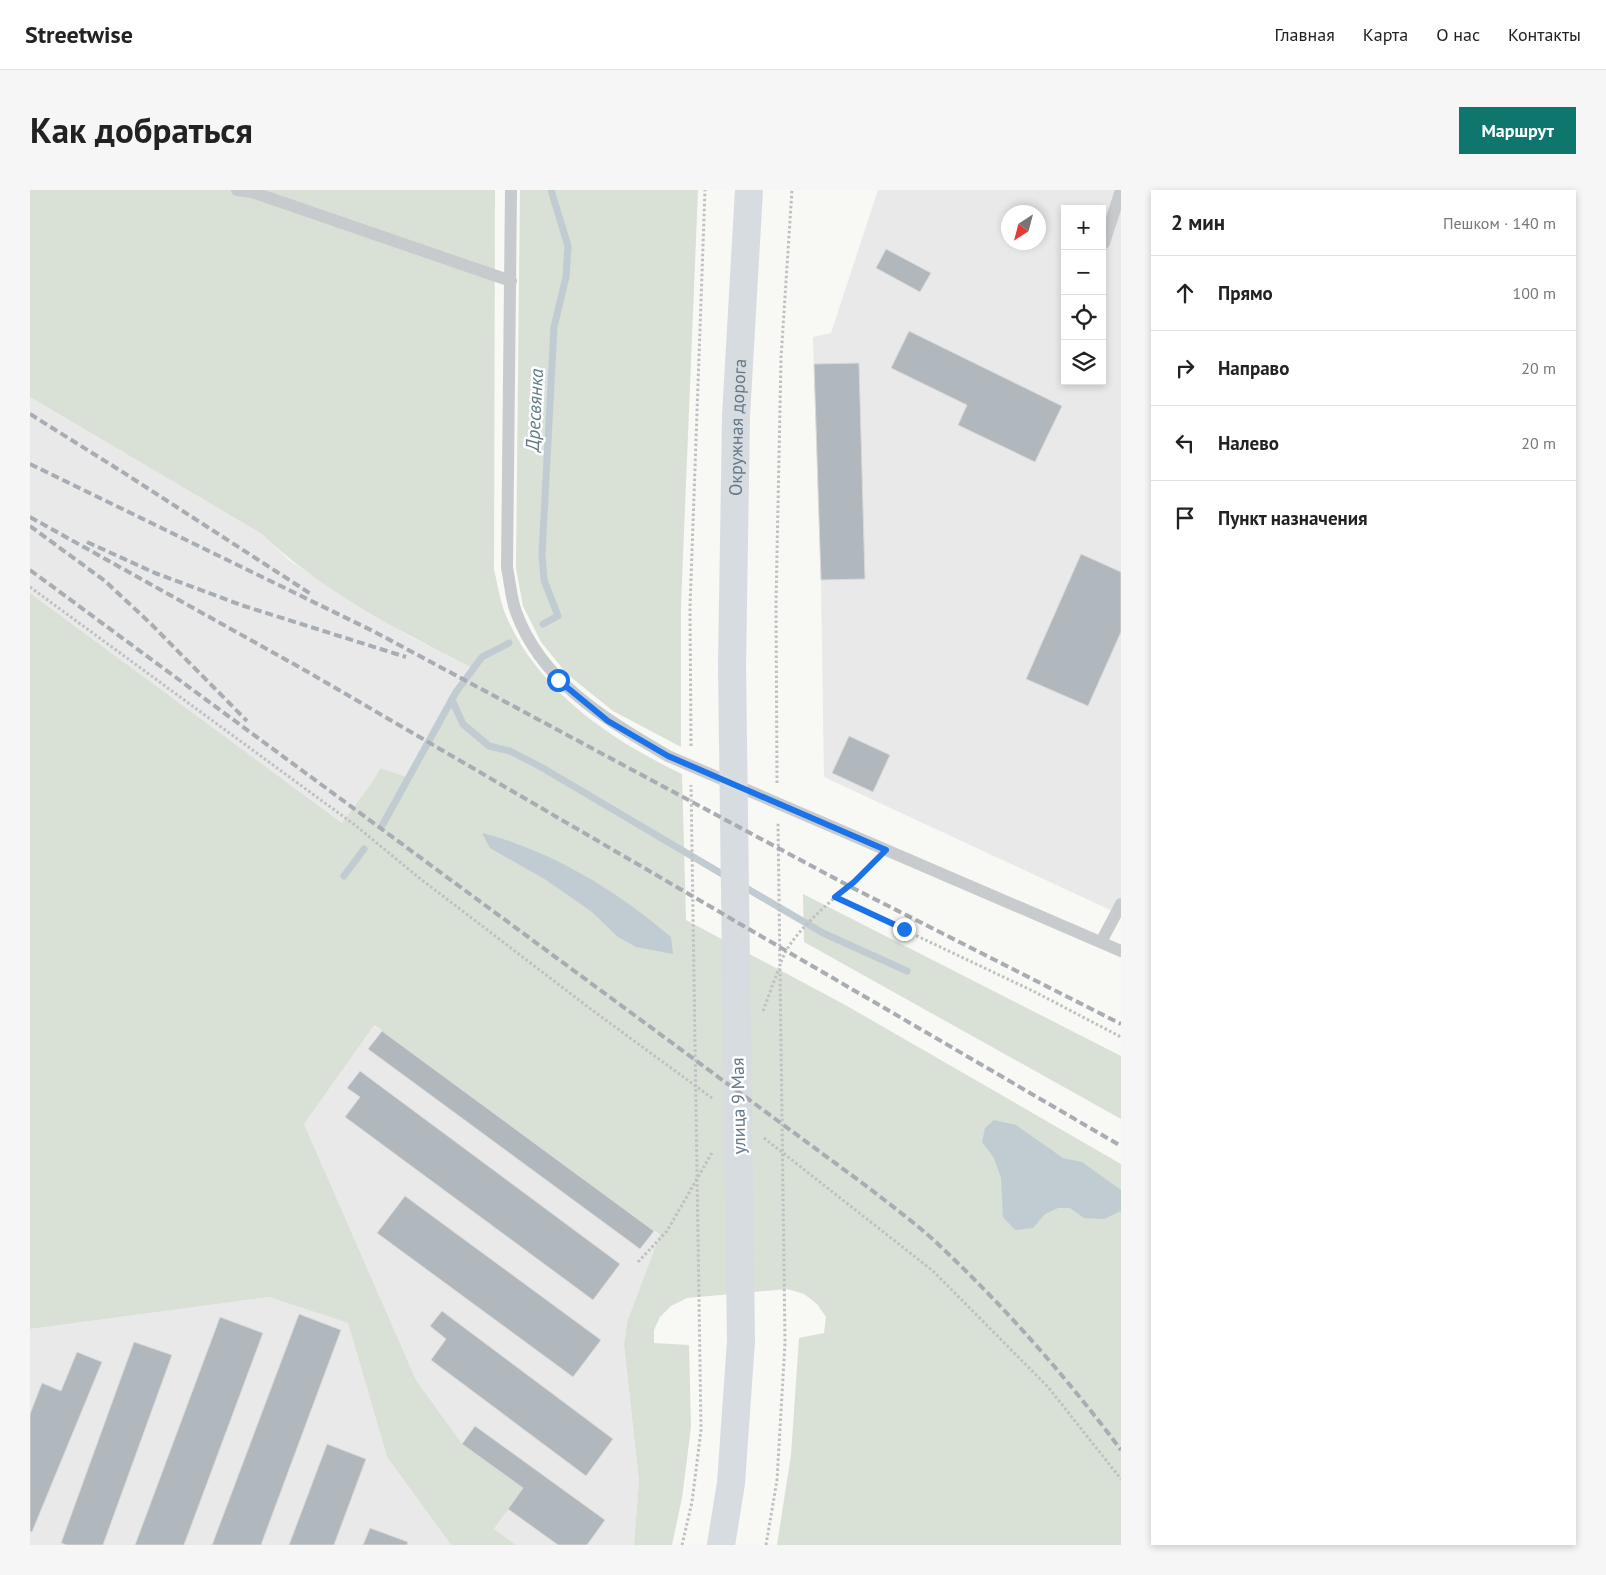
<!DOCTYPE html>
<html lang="ru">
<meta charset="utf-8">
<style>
body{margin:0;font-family:"PT Sans",sans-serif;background:#f6f6f6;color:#222}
.controls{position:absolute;right:15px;top:15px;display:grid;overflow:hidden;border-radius:0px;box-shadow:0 2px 8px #0003}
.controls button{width:45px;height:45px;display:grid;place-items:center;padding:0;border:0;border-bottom:1px solid #e0e0e0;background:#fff;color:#222;font:25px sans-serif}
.compass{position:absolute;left:971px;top:15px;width:45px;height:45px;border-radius:50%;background:#fff;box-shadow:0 2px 8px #0003;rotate:216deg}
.stop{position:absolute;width:15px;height:15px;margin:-11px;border:4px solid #1a73e8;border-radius:50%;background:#fff}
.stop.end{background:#1a73e8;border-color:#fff;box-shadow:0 1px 5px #0008}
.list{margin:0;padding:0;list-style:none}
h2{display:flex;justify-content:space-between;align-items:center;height:65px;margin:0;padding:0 20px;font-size:21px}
h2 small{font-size:16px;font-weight:400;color:#767676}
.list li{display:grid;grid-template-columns:32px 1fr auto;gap:15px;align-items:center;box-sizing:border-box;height:75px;padding:0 20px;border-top:1px solid #e0e0e0}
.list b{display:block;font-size:19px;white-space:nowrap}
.list em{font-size:16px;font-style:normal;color:#767676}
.icon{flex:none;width:28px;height:28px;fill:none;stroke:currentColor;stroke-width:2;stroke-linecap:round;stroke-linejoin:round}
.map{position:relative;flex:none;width:1091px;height:1355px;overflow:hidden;border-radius:0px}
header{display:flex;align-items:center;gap:30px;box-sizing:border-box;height:70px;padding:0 25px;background:#fff;border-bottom:1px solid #e0e0e0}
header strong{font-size:24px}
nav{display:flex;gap:28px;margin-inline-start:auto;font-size:18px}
.intro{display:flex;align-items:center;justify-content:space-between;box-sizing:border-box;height:120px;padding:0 30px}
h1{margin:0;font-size:35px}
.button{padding:12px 22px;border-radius:0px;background:#0f766e;color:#fff;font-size:18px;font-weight:700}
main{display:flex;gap:30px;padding:0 30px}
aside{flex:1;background:#fff;border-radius:0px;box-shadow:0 2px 8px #0003}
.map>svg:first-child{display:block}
.built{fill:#e8e9e8;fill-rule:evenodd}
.green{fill:#d9e0d5}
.water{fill:#c0ccd1}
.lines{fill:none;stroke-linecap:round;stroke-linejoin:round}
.stream{stroke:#c0ccd1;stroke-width:7}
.building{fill:#b0b8be;stroke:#d9d9d7}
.path{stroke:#bec1c3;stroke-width:3;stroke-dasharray:2.5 2.5;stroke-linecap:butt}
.lane{stroke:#c7cbce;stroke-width:12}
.secondary{stroke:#d6dce0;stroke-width:28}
.rail{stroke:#a7adb3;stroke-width:4;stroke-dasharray:8 4;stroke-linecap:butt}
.route{stroke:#1a73e8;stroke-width:6}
.labels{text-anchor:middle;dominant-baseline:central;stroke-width:5;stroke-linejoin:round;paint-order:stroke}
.street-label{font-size:18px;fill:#647888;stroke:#fff}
.water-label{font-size:19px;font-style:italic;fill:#5f7b84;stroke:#fff}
</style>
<header>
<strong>Streetwise</strong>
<nav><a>Главная</a><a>Карта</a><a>О нас</a><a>Контакты</a></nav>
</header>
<div class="intro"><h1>Как добраться</h1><a class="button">Маршрут</a></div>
<main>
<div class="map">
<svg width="1091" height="1355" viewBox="0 0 1091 1355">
<rect width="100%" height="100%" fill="#f8f8f4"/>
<g class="built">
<path d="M848,0H1091V725L794,587L791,390L783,147L801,143ZM1035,19H1072V191H1035ZM978,22H1008V52H978Z"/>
<polygon points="0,207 232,344 259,370 312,406 385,449 442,478 426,502 404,544 377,587 350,578 343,591 312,633 0,403"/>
<polygon points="343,835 630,1046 597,1132 594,1155 609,1291 604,1355 486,1355 464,1339 478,1319 386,1190 274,934"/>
<polygon points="239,1107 318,1133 357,1267 421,1355 0,1355 0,1139"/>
</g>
<g class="green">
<path d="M0,0H465L464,380C468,395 470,413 477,428C510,502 581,550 652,584L656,730L817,816L1091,974V1355H747L761,1265L769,1148L794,1143L796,1127L787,1114L774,1104L757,1099L657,1108L641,1116L630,1127L624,1140V1153L659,1155L661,1237L652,1308L642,1355H604L609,1291L594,1155L597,1132L630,1045L344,835L274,934L386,1190L432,1254L493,1298L464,1339L486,1355H421L357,1267L318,1133L239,1107L0,1139V403L312,633L343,591L350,578L377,587C400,551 418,513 442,478C369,440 292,402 232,344L0,207Z"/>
<polygon points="490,0 668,0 651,415 651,557 583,521 537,484 511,452 493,416 486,378"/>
<polygon points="773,704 1091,866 1091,929 774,752"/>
</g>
<g class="water">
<path d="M452,643C520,660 588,701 641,747L643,764L606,757L588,747L562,722L516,690L460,658Z"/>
<polygon points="964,930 986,935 1033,968 1052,972 1091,1000 1091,1021 1074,1029 1054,1028 1040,1018 1028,1018 1015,1024 1003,1038 985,1040 973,1027 971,988 964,968 952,952 955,938"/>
</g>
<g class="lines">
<g class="stream">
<polyline points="513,434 528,426 514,390 512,364 524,137 536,87 538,56 521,0"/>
<polyline points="422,510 433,534 459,556 480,561 511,577 699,688"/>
<polyline points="353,634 426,502 452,467 479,453"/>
<polyline points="314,686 334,659"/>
<polyline points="711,695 793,743 877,781"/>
</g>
</g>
<g class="building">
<polygon points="856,59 901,83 890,102 846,78"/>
<polygon points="879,141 1032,216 1005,272 928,235 937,215 861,178"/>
<polygon points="829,173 835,389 791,390 784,174"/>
<polygon points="1051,364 1091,382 1091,442 1058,516 996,489"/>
<polygon points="819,546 860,565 843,602 802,583"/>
<polygon points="352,841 624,1041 610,1059 338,859"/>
<polygon points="330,881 590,1074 563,1110 315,927 330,907 317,898"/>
<polygon points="375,1006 571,1150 543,1187 347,1043"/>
<polygon points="412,1121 583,1249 556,1286 401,1170 416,1149 400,1136"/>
<polygon points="269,1124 311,1140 231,1355 182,1355"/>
<polygon points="190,1127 233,1143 154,1355 105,1355"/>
<polygon points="104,1152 142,1165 73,1355 37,1355 31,1353"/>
<polygon points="47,1162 72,1172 2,1342 0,1341 0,1224 12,1193 31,1201"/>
<polygon points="445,1236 575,1330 557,1355 528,1355 478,1319 493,1298 432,1254"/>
<polygon points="297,1254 336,1269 304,1355 259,1355"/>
<polygon points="340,1338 378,1352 377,1355 333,1355"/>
</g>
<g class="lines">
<g class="path">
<polyline points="0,397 325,635 388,687 562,820 682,908"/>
<polyline points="661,556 660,417 675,0"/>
<polyline points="747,593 746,414 751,168 762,0"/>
<polyline points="805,707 1005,802 1091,847"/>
<path d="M751,772C763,737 817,700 843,673"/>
<polyline points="733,821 749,778"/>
<polyline points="734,948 903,1081 1018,1197 1091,1289"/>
<polyline points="608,1072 637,1041 683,961"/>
<polyline points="652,1355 662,1312 671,1240 661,595"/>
<polyline points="736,1355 747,1290 755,1153 748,632"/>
</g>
<g class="lane">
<polyline points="207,0 222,2 481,91"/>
<path d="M481,0L477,378C480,392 481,408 486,422C512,493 577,530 638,566L1091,761"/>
<polyline points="1074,53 1091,0"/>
<polyline points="1071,752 1091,714"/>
</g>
<path class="secondary" id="s1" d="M691,1355L701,1293L711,1151L702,476L706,226L719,0"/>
<g class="rail">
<polyline points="0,224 91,281 281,404"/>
<polyline points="0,274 343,441 819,696 1091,834"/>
<polyline points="0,327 278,482 1091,956"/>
<polyline points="0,336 75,391 120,433 217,531"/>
<polyline points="57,352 125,383 214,416 376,467"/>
<path d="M0,380L839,998C863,1017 888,1035 910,1056C976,1118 1037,1188 1091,1260"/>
</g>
</g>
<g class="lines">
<polyline class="route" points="528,490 578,531 638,566 856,660 824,692 805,707 874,739"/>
</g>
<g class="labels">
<g class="street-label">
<text stroke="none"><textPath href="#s1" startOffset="1119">Окружная дорога</textPath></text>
<text transform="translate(708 916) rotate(-91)">улица 9 Мая</text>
</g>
<g class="water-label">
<text transform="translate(504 220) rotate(-87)">Дресвянка</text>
</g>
</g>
</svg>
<div class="controls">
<button>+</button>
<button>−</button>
<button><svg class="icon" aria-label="locate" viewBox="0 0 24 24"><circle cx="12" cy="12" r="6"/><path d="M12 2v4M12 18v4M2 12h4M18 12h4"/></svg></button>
<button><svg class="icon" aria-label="layers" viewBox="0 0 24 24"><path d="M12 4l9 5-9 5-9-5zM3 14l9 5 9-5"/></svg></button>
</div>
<svg class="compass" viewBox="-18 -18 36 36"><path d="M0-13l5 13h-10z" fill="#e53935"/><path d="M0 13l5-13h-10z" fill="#767676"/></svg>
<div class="stop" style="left:528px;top:490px"></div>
<div class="stop end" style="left:874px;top:739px"></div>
</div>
<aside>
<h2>2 мин<small>Пешком · 140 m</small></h2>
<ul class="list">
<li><svg class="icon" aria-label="ahead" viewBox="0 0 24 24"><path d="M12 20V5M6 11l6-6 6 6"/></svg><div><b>Прямо</b></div><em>100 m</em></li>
<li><svg class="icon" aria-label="right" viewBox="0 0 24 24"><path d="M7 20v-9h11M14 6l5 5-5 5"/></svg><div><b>Направо</b></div><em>20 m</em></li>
<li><svg class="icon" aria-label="left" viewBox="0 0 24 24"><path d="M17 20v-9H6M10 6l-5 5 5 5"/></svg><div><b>Налево</b></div><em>20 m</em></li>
<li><svg class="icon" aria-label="arrive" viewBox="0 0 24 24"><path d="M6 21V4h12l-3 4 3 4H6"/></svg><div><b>Пункт назначения</b></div></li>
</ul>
</aside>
</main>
